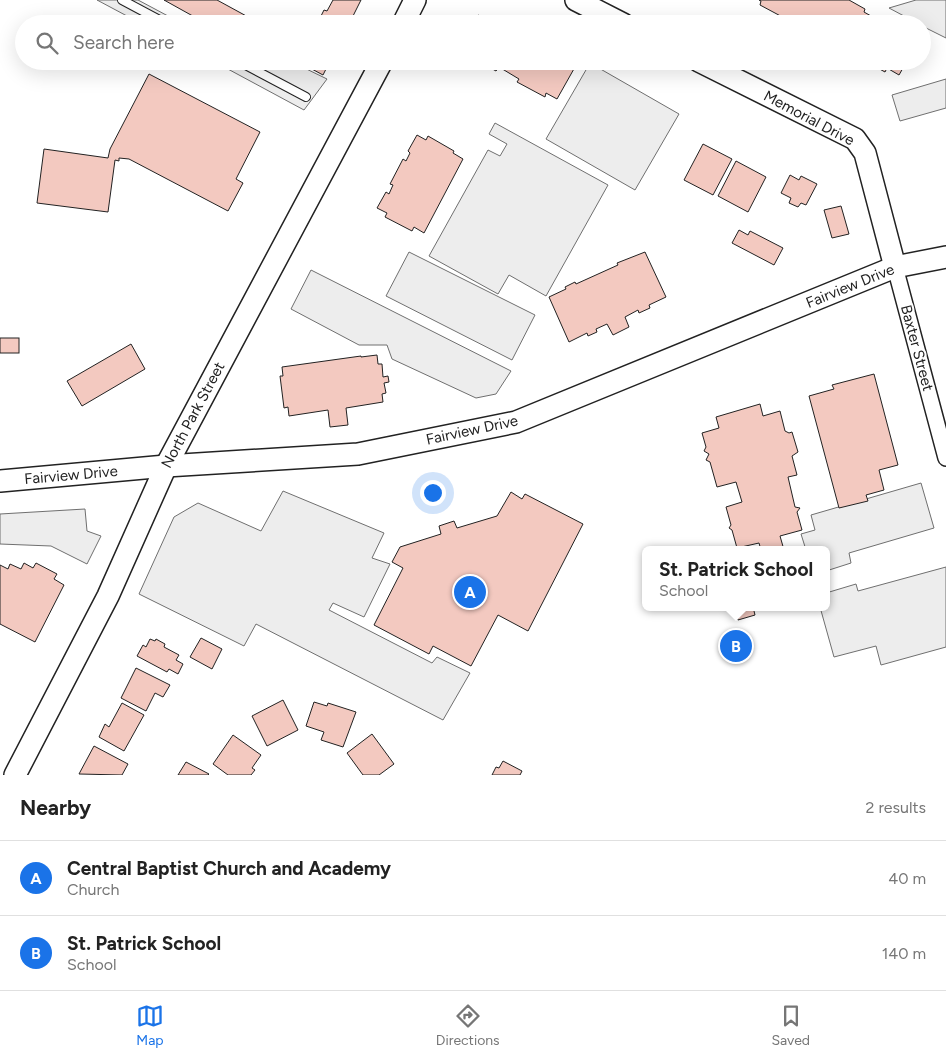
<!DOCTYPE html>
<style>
body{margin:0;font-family:Figtree,sans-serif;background:#f2f2f2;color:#222}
.you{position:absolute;left:432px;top:492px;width:18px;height:18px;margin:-12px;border:4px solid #fff;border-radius:50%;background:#1a73e8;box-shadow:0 0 0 8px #1a73e833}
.badge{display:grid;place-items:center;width:32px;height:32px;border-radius:50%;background:#1a73e8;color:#fff;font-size:16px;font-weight:700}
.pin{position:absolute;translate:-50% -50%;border:2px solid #fff;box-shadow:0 1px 5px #0006}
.popup{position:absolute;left:642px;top:546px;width:188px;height:65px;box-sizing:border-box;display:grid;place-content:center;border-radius:8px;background:#fff;filter:drop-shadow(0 1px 4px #0005);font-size:16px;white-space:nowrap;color:#767676}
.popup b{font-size:19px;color:#222}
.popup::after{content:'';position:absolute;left:50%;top:100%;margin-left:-10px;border:10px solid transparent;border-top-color:#fff}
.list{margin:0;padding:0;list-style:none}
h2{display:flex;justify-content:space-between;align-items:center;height:65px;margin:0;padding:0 20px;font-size:21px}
h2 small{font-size:16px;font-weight:400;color:#767676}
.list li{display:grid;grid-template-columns:32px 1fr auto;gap:15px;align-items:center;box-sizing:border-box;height:75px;padding:0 20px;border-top:1px solid #e0e0e0}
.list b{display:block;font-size:19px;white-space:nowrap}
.list p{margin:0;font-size:16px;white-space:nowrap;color:#767676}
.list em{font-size:16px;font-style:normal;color:#767676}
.icon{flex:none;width:28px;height:28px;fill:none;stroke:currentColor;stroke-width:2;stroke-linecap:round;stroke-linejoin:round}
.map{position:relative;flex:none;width:946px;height:775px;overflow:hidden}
.search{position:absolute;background:#fff;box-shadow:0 5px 20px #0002;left:15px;right:15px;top:15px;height:55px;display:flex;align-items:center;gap:12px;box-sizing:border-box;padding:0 18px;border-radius:28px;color:#767676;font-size:19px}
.sheet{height:215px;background:#fff}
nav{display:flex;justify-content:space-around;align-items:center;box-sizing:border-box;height:70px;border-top:1px solid #e0e0e0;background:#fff;font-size:14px;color:#767676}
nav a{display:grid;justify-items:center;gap:2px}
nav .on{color:#1a73e8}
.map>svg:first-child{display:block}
.parking{fill:#ededed;stroke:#6f6f6f}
.building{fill:#f3c9c0;stroke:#222}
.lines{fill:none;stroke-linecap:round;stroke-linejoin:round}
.lane-casing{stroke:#222;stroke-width:10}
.street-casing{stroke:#222;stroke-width:18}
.secondary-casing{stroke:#222;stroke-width:24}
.lane{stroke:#fff;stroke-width:8}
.street{stroke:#fff;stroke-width:15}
.secondary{stroke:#fff;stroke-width:21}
.labels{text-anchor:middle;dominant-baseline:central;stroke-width:4;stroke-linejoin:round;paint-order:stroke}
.street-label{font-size:15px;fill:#222;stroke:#fff}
</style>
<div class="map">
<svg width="946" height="775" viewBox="0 0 946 775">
<rect width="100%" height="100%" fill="#fff"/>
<g class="parking">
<polygon points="97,0 138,0 183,24 142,24"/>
<polygon points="916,0 946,0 946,38 922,26 922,24 919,24 889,8"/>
<polygon points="213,61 290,61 327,79 304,110"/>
<polygon points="590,63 679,114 635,190 546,139"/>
<polygon points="946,79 946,108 900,121 892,95"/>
<polygon points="495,123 608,185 546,296 509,275 498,294 429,256 488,150 500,156 507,144 489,134"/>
<polygon points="409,252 535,315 512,360 386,296"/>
<polygon points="311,270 511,371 496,394 476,398 392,359 387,345 359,345 291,309"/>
<polygon points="921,483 934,528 849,553 851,563 826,571 826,550 806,550 801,534 815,530 811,515"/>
<polygon points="283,491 384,533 372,558 390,564 364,617 333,603 329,610 432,663 437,657 470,673 443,720 256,624 244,646 139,594 174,517 198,503 261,531"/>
<polygon points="85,509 87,531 101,536 87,564 51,546 0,544 0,514"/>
<polygon points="946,567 946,647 881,665 876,646 834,657 820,607 826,607 826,593 856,584 858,591"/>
</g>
<g class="building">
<polygon points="164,0 217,0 261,24 213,24 201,18 200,20"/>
<polygon points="333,0 361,0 349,24 317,24 324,10 327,11"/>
<polygon points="759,0 849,0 865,9 864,12 878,20 880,16 893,24 802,24 789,17 788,20 760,5 761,1"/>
<polygon points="478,15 489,21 491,17 502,24 474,24"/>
<polygon points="297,61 330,61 323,75"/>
<polygon points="478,61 565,61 575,67 557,99 546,93 545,97 517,82 519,79 499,67 496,71"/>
<polygon points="865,61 907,61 899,75 887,68 885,72"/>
<polygon points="149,74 260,132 236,179 243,183 228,211 129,159 119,158 119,161 115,160 108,212 37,203 44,149 108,158 110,149"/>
<polygon points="417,135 426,140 428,136 454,151 453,153 463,159 424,233 414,227 412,231 385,217 387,213 377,208 386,192 389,194 393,185 390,184 403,159 406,161 410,153 408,151"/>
<polygon points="703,144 732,159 713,195 684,180"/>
<polygon points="736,161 766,177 748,212 718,196"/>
<polygon points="790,175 799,180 801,176 817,184 806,205 801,203 798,207 789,203 791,198 781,193"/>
<polygon points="841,206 849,234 832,238 824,210"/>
<polygon points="739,230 748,235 750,231 783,248 774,265 732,243"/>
<polygon points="645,252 666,297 649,305 650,308 639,313 638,310 625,317 629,327 613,335 607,324 596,329 597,332 588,336 587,333 569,342 549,297 566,289 565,287 575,282 576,284 618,265 617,263"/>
<rect x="0" y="338" width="19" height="15"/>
<polygon points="131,344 145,369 82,406 67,381"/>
<polygon points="377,355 378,364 382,364 383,377 388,376 389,382 384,383 386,393 382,394 383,402 346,408 348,425 330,427 328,410 289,416 288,407 284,408 280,376 283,376 282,367 361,356 361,357"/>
<polygon points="874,374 898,465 879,470 884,490 866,495 868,501 839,508 809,396 834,389 832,385"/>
<polygon points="760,404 763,416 780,411 785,431 789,433 792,432 798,452 792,456 797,475 788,477 795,507 800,508 797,512 802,530 780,536 784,550 761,550 759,543 737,548 732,530 729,528 731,525 726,507 742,502 736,482 717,487 710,462 706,460 709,454 704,451 706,447 702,433 719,428 716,417"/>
<polygon points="511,492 522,499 525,494 583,524 528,631 498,615 471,666 433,646 429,654 374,625 403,568 392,562 400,547 441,534 439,526 454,521 457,528 497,516"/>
<polygon points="24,563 33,568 36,563 57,574 54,579 64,585 35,642 0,624 0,565 8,569 10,564 21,569"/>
<polygon points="735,607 753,607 755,615 738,620"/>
<polygon points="201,638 222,649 212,669 190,657"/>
<polygon points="150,639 155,641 156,639 165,644 164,647 179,655 176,660 183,664 178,674 169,669 167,672 137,656 143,645 146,647"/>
<polygon points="136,668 170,685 163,697 155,693 146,711 121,698"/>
<polygon points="283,700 298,730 267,746 252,716"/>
<polygon points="314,702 327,706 328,703 356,712 343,747 321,740 324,732 306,726"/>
<polygon points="122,703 144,715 124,751 99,737 105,724 109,727"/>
<polygon points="372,734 394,764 379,775 363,775 347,753"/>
<polygon points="233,735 261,755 252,768 255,770 251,775 228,775 213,764"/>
<polygon points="94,746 128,764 122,775 79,774"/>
<polygon points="503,761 522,771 520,775 492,775 496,767 499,768"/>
<polygon points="186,762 209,774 208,775 178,775"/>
</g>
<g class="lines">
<defs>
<g id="lane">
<polyline points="122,0 167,24"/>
<polyline points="238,61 306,97"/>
</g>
<polyline id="street" points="895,267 946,458"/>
<g id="secondary">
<polyline points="576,0 623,24"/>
<polyline points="403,24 415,0"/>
<polyline points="699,61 855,139 865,153 895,267"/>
<polyline points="0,481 166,466 358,454 516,422 895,267 946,257"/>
<polyline points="15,775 108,596 166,466 382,61"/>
</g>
</defs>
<use href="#lane" class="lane-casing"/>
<use href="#street" class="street-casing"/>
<use href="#secondary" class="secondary-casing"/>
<use href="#lane" class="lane"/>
<use href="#street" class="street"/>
<use href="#secondary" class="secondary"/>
</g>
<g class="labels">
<g class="street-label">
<text transform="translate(809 118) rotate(28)">Memorial Drive</text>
<text transform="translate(850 286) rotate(-22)">Fairview Drive</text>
<text transform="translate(917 348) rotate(75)">Baxter Street</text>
<text transform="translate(193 415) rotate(-62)">North Park Street</text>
<text transform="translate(472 430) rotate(-12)">Fairview Drive</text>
<text transform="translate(71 475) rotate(-5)">Fairview Drive</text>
</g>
</g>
</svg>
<div class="you"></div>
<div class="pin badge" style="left:470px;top:592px">A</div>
<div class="pin badge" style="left:736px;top:646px">B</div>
<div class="popup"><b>St. Patrick School</b>School</div>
<div class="search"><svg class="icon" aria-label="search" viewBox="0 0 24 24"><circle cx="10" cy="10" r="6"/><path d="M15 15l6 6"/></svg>Search here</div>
</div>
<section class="sheet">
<h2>Nearby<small>2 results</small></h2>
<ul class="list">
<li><span class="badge">A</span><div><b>Central Baptist Church and Academy</b><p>Church</p></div><em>40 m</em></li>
<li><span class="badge">B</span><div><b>St. Patrick School</b><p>School</p></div><em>140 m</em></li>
</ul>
</section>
<nav>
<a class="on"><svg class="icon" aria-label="map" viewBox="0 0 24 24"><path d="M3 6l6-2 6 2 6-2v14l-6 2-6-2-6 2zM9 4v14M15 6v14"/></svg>Map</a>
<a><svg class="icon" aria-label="directions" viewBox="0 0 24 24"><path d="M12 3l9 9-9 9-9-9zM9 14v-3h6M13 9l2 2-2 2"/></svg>Directions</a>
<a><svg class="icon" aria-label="saved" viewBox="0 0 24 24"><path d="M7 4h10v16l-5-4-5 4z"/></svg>Saved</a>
</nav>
